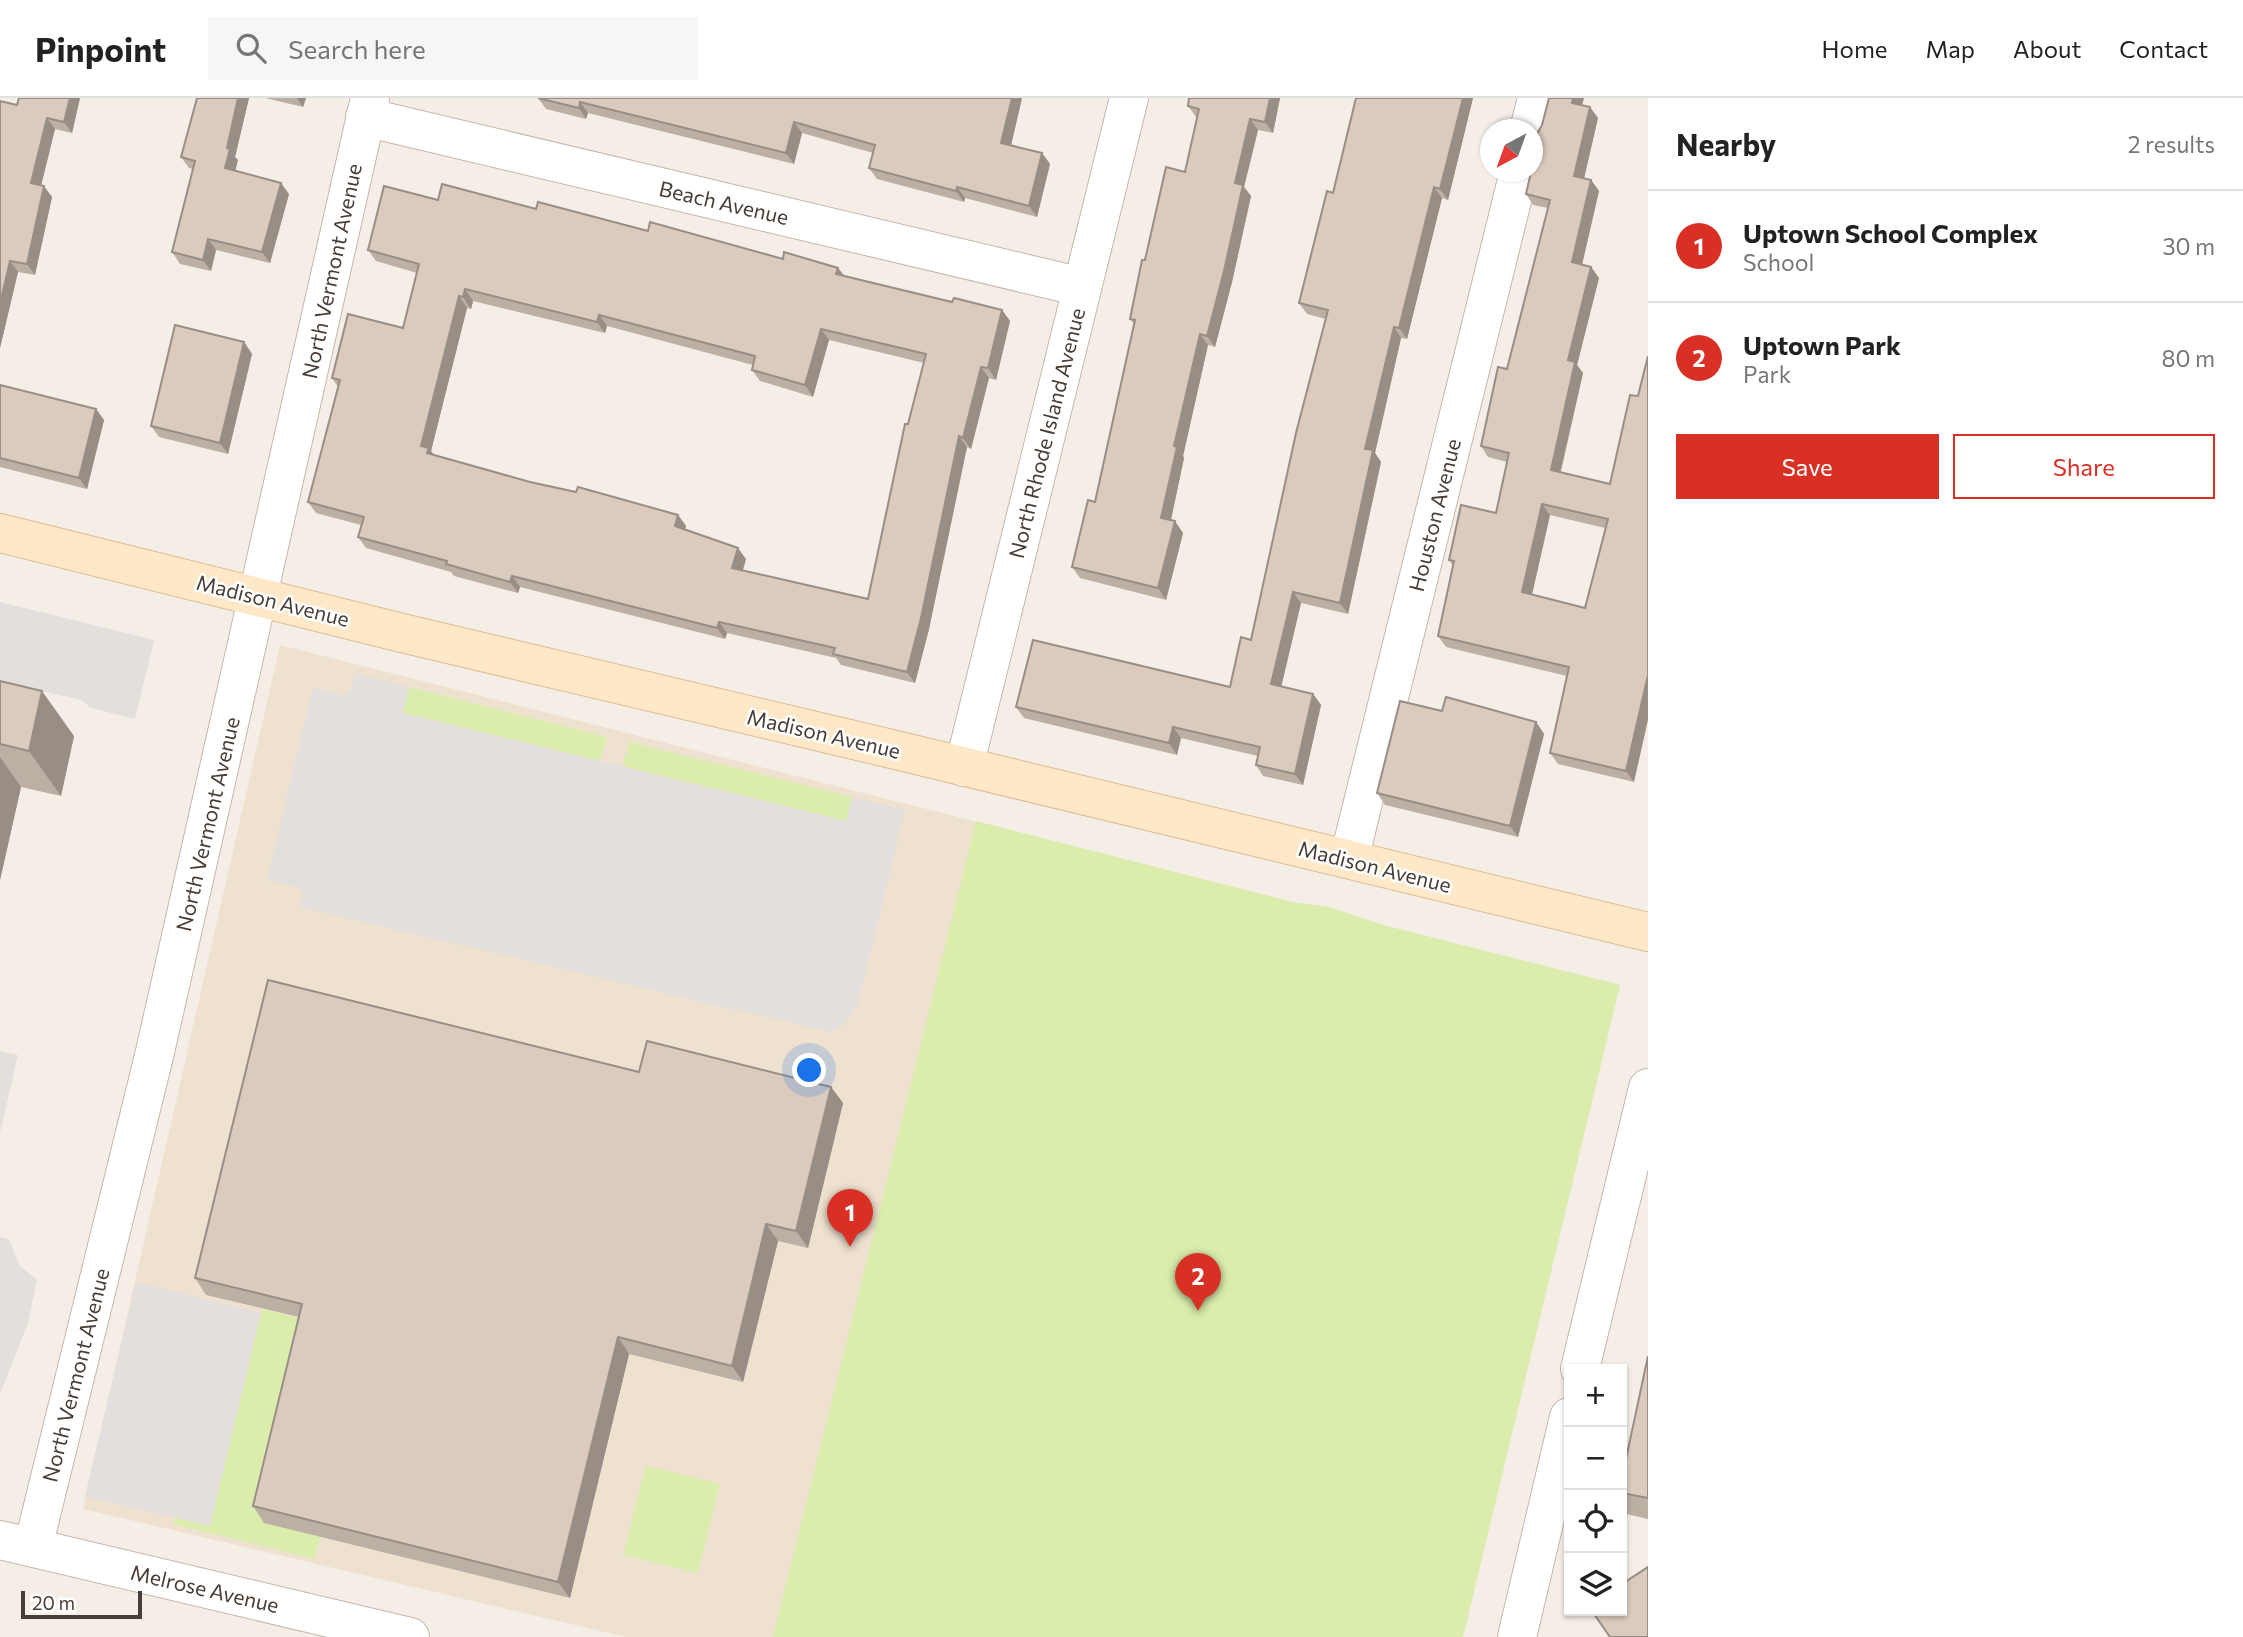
<!DOCTYPE html>
<meta charset="utf-8">
<style>
body{margin:0;font-family:Commissioner,sans-serif;background:#f6f6f6;color:#222}
.controls{position:absolute;right:21px;bottom:21px;display:grid;overflow:hidden;border-radius:0px;box-shadow:0 2px 5px #0004}
.controls button{width:63px;height:63px;display:grid;place-items:center;padding:0;border:0;border-bottom:2px solid #e0e0e0;background:#fff;color:#222;font:35px sans-serif}
.compass{position:absolute;left:1480px;top:21px;width:63px;height:63px;border-radius:50%;background:#fff;box-shadow:0 2px 5px #0004;rotate:221deg}
.scale{position:absolute;left:21px;bottom:18px;width:121px;box-sizing:border-box;padding-left:7px;border:4px solid #493e35;border-top:0;font-size:19px;line-height:24px;white-space:nowrap;color:#493e35;-webkit-text-stroke:5px #fff;paint-order:stroke}
.you{position:absolute;left:810px;top:973px;width:24px;height:24px;margin:-18px;border:5px solid #fff;border-radius:50%;background:#1a73e8;box-shadow:0 0 0 10px #1a73e833}
.badge{display:grid;place-items:center;width:46px;height:46px;border-radius:50%;background:#d93025;color:#fff;font-size:23px;font-weight:700}
.pin{position:absolute;translate:-50% -58px;filter:drop-shadow(0 2px 4px #0008)}
.pin::after{content:'';position:absolute;top:37px;width:24px;height:21px;background:inherit;clip-path:polygon(0 0,100% 0,50% 100%)}
.list{margin:0;padding:0;list-style:none}
h2{display:flex;justify-content:space-between;align-items:center;height:91px;margin:0;padding:0 28px;font-size:30px}
h2 small{font-size:23px;font-weight:400;color:#767676}
.list li{display:grid;grid-template-columns:46px 1fr auto;gap:21px;align-items:center;box-sizing:border-box;height:112px;padding:0 28px;border-top:2px solid #e0e0e0}
.list b{display:block;font-size:26px;white-space:nowrap}
.list p{margin:0;font-size:23px;white-space:nowrap;color:#767676}
.list em{font-size:23px;font-style:normal;color:#767676}
.actions{display:flex;gap:14px;padding:21px 28px}
.actions a{flex:1;padding:16px 0;border:2px solid #d93025;border-radius:0px;text-align:center;font-size:24px;color:#d93025}
.actions .main{background:#d93025;color:#fff}
.icon{flex:none;width:38px;height:38px;fill:none;stroke:currentColor;stroke-width:2;stroke-linecap:round;stroke-linejoin:round}
.map{position:relative;flex:none;width:1648px;height:1539px;overflow:hidden}
header{display:flex;align-items:center;gap:42px;box-sizing:border-box;height:98px;padding:0 35px;background:#fff;border-bottom:2px solid #e0e0e0}
header strong{font-size:33px}
nav{display:flex;gap:38px;margin-inline-start:auto;font-size:24px}
.search{width:490px;height:63px;background:#f6f6f6;display:flex;align-items:center;gap:18px;box-sizing:border-box;padding:0 24px;border-radius:0px;color:#767676;font-size:26px}
main{display:flex}
aside{flex:1;background:#fff}
.map>svg:first-child{display:block}
.education{fill:#efe1cf}
.green{fill:#daedac}
.parking{fill:#e3dfdc}
.lines{fill:none;stroke-linecap:round;stroke-linejoin:round}
.street-casing{stroke:#c4b7ab;stroke-width:40}
.secondary-casing{stroke:#ddbd94;stroke-width:40}
.street{stroke:#fff;stroke-width:38}
.secondary{stroke:#ffe8c7;stroke-width:38}
.wall{fill:#bcafa3;fill-rule:evenodd}
.shaded-wall{fill:#998e85}
.building{fill:#dbcbbe;stroke:#998e85;stroke-width:2;fill-rule:evenodd}
.labels{text-anchor:middle;dominant-baseline:central;stroke-width:5;stroke-linejoin:round;paint-order:stroke}
.street-label{font-size:21px;fill:#493e35;stroke:#fff}
</style>
<header>
<strong>Pinpoint</strong>
<div class="search"><svg class="icon" aria-label="search" viewBox="0 0 24 24"><circle cx="10" cy="10" r="6"/><path d="M15 15l6 6"/></svg>Search here</div>
<nav><a>Home</a><a>Map</a><a>About</a><a>Contact</a></nav>
</header>
<main>
<div class="map">
<svg width="1648" height="1539" viewBox="0 0 1648 1539">
<rect width="100%" height="100%" fill="#f5eee7"/>
<polygon class="education" points="280,547 1620,887 1463,1539 626,1539 83,1411"/>
<g class="green">
<polygon points="409,589 607,639 600,663 403,615"/>
<polygon points="629,644 852,699 846,723 623,668"/>
<polygon points="976,723 1292,804 1329,809 1387,828 1620,887 1463,1539 773,1539"/>
<polygon points="262,1211 314,1223 321,1439 314,1461 173,1426 175,1419 210,1428"/>
<polygon points="646,1368 720,1386 698,1475 623,1457"/>
</g>
<g class="parking">
<polygon points="0,504 154,542 135,621 91,610 82,602 0,584"/>
<polygon points="355,575 409,589 403,615 846,723 852,699 905,712 857,910 842,928 830,934 300,809 303,796 299,790 267,782 313,590 342,597 350,594"/>
<polygon points="0,953 18,957 0,1035"/>
<polygon points="0,1139 9,1141 20,1168 37,1182 28,1225 0,1296"/>
<polygon points="136,1184 261,1215 210,1428 85,1398"/>
</g>
<g class="lines">
<defs>
<g id="street">
<polyline points="365,19 1082,189"/>
<polyline points="1529,32 1537,0"/>
<polyline points="964,669 1129,0"/>
<polyline points="1349,761 1519,74"/>
<polyline points="1580,1271 1648,990"/>
<polyline points="0,1442 410,1539"/>
<polyline points="33,1449 155,954 370,0"/>
<polyline points="1517,1539 1569,1319"/>
</g>
<polyline id="secondary" points="0,435 402,535 900,653 1648,834"/>
</defs>
<use href="#street" class="street-casing"/>
<use href="#secondary" class="secondary-casing"/>
<use href="#street" class="street"/>
<use href="#secondary" class="secondary"/>
</g>
<g class="wall">
<polygon points="80,0 72,35 55,31 41,87 52,99 35,177 18,174 0,250 0,3 17,7"/>
<polygon points="197,0 249,0 235,59 238,62 235,73 289,96 270,165 216,152 211,173 180,166 172,154 193,71 189,70 181,59"/>
<polygon points="265,0 306,0 303,9"/>
<polygon points="538,0 1022,0 1011,47 1042,55 1050,66 1037,119 965,100 964,104 877,81 869,70 873,55 802,35 794,66 588,15 586,21 546,11"/>
<polygon points="1189,0 1280,0 1273,35 1258,32 1244,89 1251,98 1232,184 1215,249 1208,247 1183,358 1184,360 1171,422 1183,435 1166,502 1080,480 1072,469 1095,404 1134,226 1130,221 1145,162 1185,74 1198,19 1196,19 1188,8"/>
<polygon points="1473,0 1448,102 1442,100 1407,241 1401,240 1375,355 1381,364 1348,516 1301,505 1281,589 1313,596 1321,607 1303,687 1263,678 1256,667 1258,658 1181,640 1177,657 1024,620 1016,609 1230,589 1251,542 1326,221 1307,216 1299,205 1333,95"/>
<path d="M1582,7L1598,20L1584,80L1591,82L1599,93L1582,167L1591,169L1599,180L1577,267L1583,275L1561,374L1610,386L1634,684L1558,666L1550,655L1567,578L1446,549L1438,538L1453,468L1449,462L1496,415L1507,364L1488,359L1481,348L1507,271L1548,110L1533,107L1526,96L1531,74L1537,36L1542,27ZM1550,417L1605,430L1585,510L1532,497Z"/>
<path d="M438,102L536,111L783,161L838,170L845,178L952,204L1002,212L1010,223L996,282L989,280L971,351L967,349L929,531L915,585L841,567L836,560L727,535L725,541L520,489L518,495L454,478L451,474L366,450L358,439L361,427L316,415L308,404L338,289L332,280L403,230L417,175L376,163L368,152ZM473,203L605,235L607,228L753,267L752,272L760,283L813,299L829,242L924,265L908,326L868,501L743,472L746,461L685,432L686,428L678,417L530,384L434,357L431,353L467,210L471,211Z"/>
<polygon points="244,244 252,256 228,356 159,339 151,328"/>
<polygon points="0,287 96,311 104,322 87,391 0,369"/>
<polygon points="0,583 74,638 61,698 21,689 0,782"/>
<polygon points="1442,613 1536,624 1544,636 1518,739 1385,707 1377,695"/>
<polygon points="639,974 831,989 843,1005 808,1150 778,1143 743,1284 629,1256 570,1500 264,1425 253,1408 299,1219 206,1197 195,1180"/>
<polygon points="1648,1258 1648,1421 1622,1415 1622,1360 1626,1361"/>
</g>
<g class="shaded-wall">
<polygon points="70,0 80,0 72,35 64,24"/>
<polygon points="238,0 249,0 235,59 238,62 233,81 225,70 227,50"/>
<polygon points="297,0 306,0 303,9"/>
<polygon points="1012,0 1022,0 1009,56 1001,45"/>
<polygon points="1270,0 1280,0 1273,35 1265,24"/>
<polygon points="1463,0 1473,0 1448,102 1440,91"/>
<polygon points="1573,0 1584,0 1580,16 1572,5"/>
<polygon points="580,4 588,15 586,21 579,10"/>
<polygon points="1590,9 1598,20 1582,89 1574,78"/>
<polygon points="47,20 55,31 39,96 31,85"/>
<polygon points="1250,21 1258,32 1244,89 1251,98 1232,184 1215,249 1207,238 1235,85"/>
<polygon points="794,24 802,35 794,66 786,55"/>
<polygon points="1042,55 1050,66 1037,119 1029,108"/>
<polygon points="1591,82 1599,93 1580,175 1572,164"/>
<polygon points="281,85 289,96 270,165 262,154"/>
<polygon points="44,88 52,99 35,177 27,166"/>
<polygon points="957,89 965,100 964,104 956,93"/>
<polygon points="1434,89 1442,100 1407,241 1399,230"/>
<polygon points="208,141 216,152 211,173 203,162"/>
<polygon points="10,163 18,174 0,250 0,206"/>
<polygon points="1591,169 1599,180 1577,267 1583,275 1558,383 1551,372 1568,262"/>
<polygon points="838,170 846,181 836,176"/>
<polygon points="465,191 473,203 471,211 463,199"/>
<polygon points="459,198 467,210 431,353 437,361 435,366 421,348"/>
<polygon points="1002,212 1010,223 996,282 988,270"/>
<polygon points="599,217 607,228 605,235 597,224"/>
<polygon points="1394,229 1401,240 1375,355 1381,364 1348,516 1340,505 1365,351"/>
<polygon points="821,231 829,242 813,299 805,287"/>
<polygon points="1200,236 1208,247 1183,358 1184,360 1169,431 1161,420 1174,348"/>
<polygon points="244,244 252,256 228,356 220,345"/>
<polygon points="981,269 989,280 971,351 963,340"/>
<polygon points="96,311 104,322 87,391 79,380"/>
<polygon points="959,338 967,349 929,531 915,585 907,574"/>
<polygon points="1542,406 1550,417 1530,505 1522,494"/>
<polygon points="678,417 686,428 683,439 675,428"/>
<polygon points="1175,423 1183,435 1166,502 1158,490"/>
<polygon points="738,450 746,461 740,481 732,470"/>
<polygon points="512,478 520,489 518,495 510,484"/>
<polygon points="1293,494 1301,505 1279,598 1271,586"/>
<polygon points="719,524 727,535 725,541 717,530"/>
<polygon points="1648,577 1648,622 1634,684 1626,673"/>
<polygon points="42,593 74,638 61,698 29,653"/>
<polygon points="1313,596 1321,607 1303,687 1295,676"/>
<polygon points="1536,624 1544,636 1518,739 1510,728"/>
<polygon points="1173,629 1181,640 1177,657 1169,645"/>
<polygon points="0,659 21,689 0,782"/>
<polygon points="831,989 843,1005 808,1150 796,1133"/>
<polygon points="766,1126 778,1143 743,1284 732,1268"/>
<polygon points="618,1239 629,1256 570,1500 558,1484"/>
</g>
<g class="building">
<polygon points="19,0 70,0 64,24 47,20 31,85 44,88 27,166 10,163 0,206 0,3 17,7"/>
<polygon points="197,0 238,0 227,50 230,51 225,70 281,85 262,154 208,141 203,162 172,154 195,63 181,59"/>
<polygon points="538,0 1012,0 1001,45 1042,55 1029,108 957,89 956,93 869,70 875,47 794,24 786,55 580,4 579,10"/>
<polygon points="1189,0 1270,0 1265,24 1250,21 1235,85 1243,87 1224,173 1207,238 1200,236 1174,348 1177,349 1161,420 1175,423 1158,490 1072,469 1088,402 1095,404 1135,222 1130,221 1142,162 1145,162 1166,69 1185,74 1199,11 1188,8"/>
<polygon points="1356,0 1463,0 1440,91 1434,89 1399,230 1394,229 1365,351 1373,352 1340,505 1293,494 1271,586 1313,596 1295,676 1256,667 1260,649 1173,629 1169,645 1016,609 1033,542 1230,589 1241,539 1251,542 1296,335 1328,212 1299,205 1327,93 1333,95"/>
<path d="M1549,0H1573L1572,5L1590,9L1574,78L1591,82L1572,164L1591,169L1568,262L1575,264L1551,372L1610,386L1630,297L1638,298L1648,258V577L1626,673L1550,655L1569,569L1438,538L1454,463L1449,462L1461,407L1496,415L1509,355L1481,348L1498,269L1507,271L1550,102L1526,96L1531,74H1532V39L1537,36L1542,27ZM1542,406L1608,421L1585,510L1522,494Z"/>
<path d="M442,86L536,111L538,104L648,133L650,124L783,161L784,154L838,170L836,176L952,204L954,200L1002,212L988,270L981,269L963,340L959,338L921,520L907,574L833,556L835,550L719,524L717,530L512,478L510,484L446,466L447,463L358,439L364,419L308,404L340,282L332,280L348,216L403,230L419,166L368,152L384,88L438,102ZM465,191L597,224L599,217L755,258L752,272L805,287L821,231L926,256L908,326H905L868,501L732,470L738,450L675,428L678,417L578,389L576,394L530,384L427,355L429,350L421,348L459,198L463,199Z"/>
<polygon points="175,227 244,244 220,345 151,328"/>
<polygon points="0,287 96,311 79,380 0,360"/>
<polygon points="0,583 42,593 29,653 0,646"/>
<polygon points="1446,599 1536,624 1510,728 1377,695 1400,603 1442,613"/>
<polygon points="268,882 639,974 647,943 831,989 796,1133 766,1126 732,1268 618,1239 558,1484 253,1408 302,1206 195,1180"/>
<polygon points="1648,1258 1648,1400 1622,1395 1622,1360 1626,1361"/>
<polygon points="1648,1469 1648,1539 1610,1539 1592,1513 1622,1513 1622,1486"/>
</g>
<g class="labels">
<g class="street-label">
<text transform="translate(724 104) rotate(13)">Beach Avenue</text>
<text transform="translate(331 173) rotate(-78)">North Vermont Avenue</text>
<text transform="translate(1046 335) rotate(-76)">North Rhode Island Avenue</text>
<text transform="translate(1434 417) rotate(-76)">Houston Avenue</text>
<text transform="translate(273 502) rotate(14)">Madison Avenue</text>
<text transform="translate(824 635) rotate(13)">Madison Avenue</text>
<text transform="translate(207 726) rotate(-77)">North Vermont Avenue</text>
<text transform="translate(1375 768) rotate(14)">Madison Avenue</text>
<text transform="translate(75 1277) rotate(-76)">North Vermont Avenue</text>
<text transform="translate(205 1490) rotate(13)">Melrose Avenue</text>
</g>
</g>
</svg>
<div class="controls">
<button>+</button>
<button>−</button>
<button><svg class="icon" aria-label="locate" viewBox="0 0 24 24"><circle cx="12" cy="12" r="6"/><path d="M12 2v4M12 18v4M2 12h4M18 12h4"/></svg></button>
<button><svg class="icon" aria-label="layers" viewBox="0 0 24 24"><path d="M12 4l9 5-9 5-9-5zM3 14l9 5 9-5"/></svg></button>
</div>
<svg class="compass" viewBox="-18 -18 36 36"><path d="M0-13l5 13h-10z" fill="#e53935"/><path d="M0 13l5-13h-10z" fill="#767676"/></svg>
<div class="scale">20 m</div>
<div class="you"></div>
<div class="pin badge" style="left:850px;top:1149px">1</div>
<div class="pin badge" style="left:1198px;top:1213px">2</div>
</div>
<aside>
<h2>Nearby<small>2 results</small></h2>
<ul class="list">
<li><span class="badge">1</span><div><b>Uptown School Complex</b><p>School</p></div><em>30 m</em></li>
<li><span class="badge">2</span><div><b>Uptown Park</b><p>Park</p></div><em>80 m</em></li>
</ul>
<div class="actions"><a class="main">Save</a><a>Share</a></div>
</aside>
</main>
